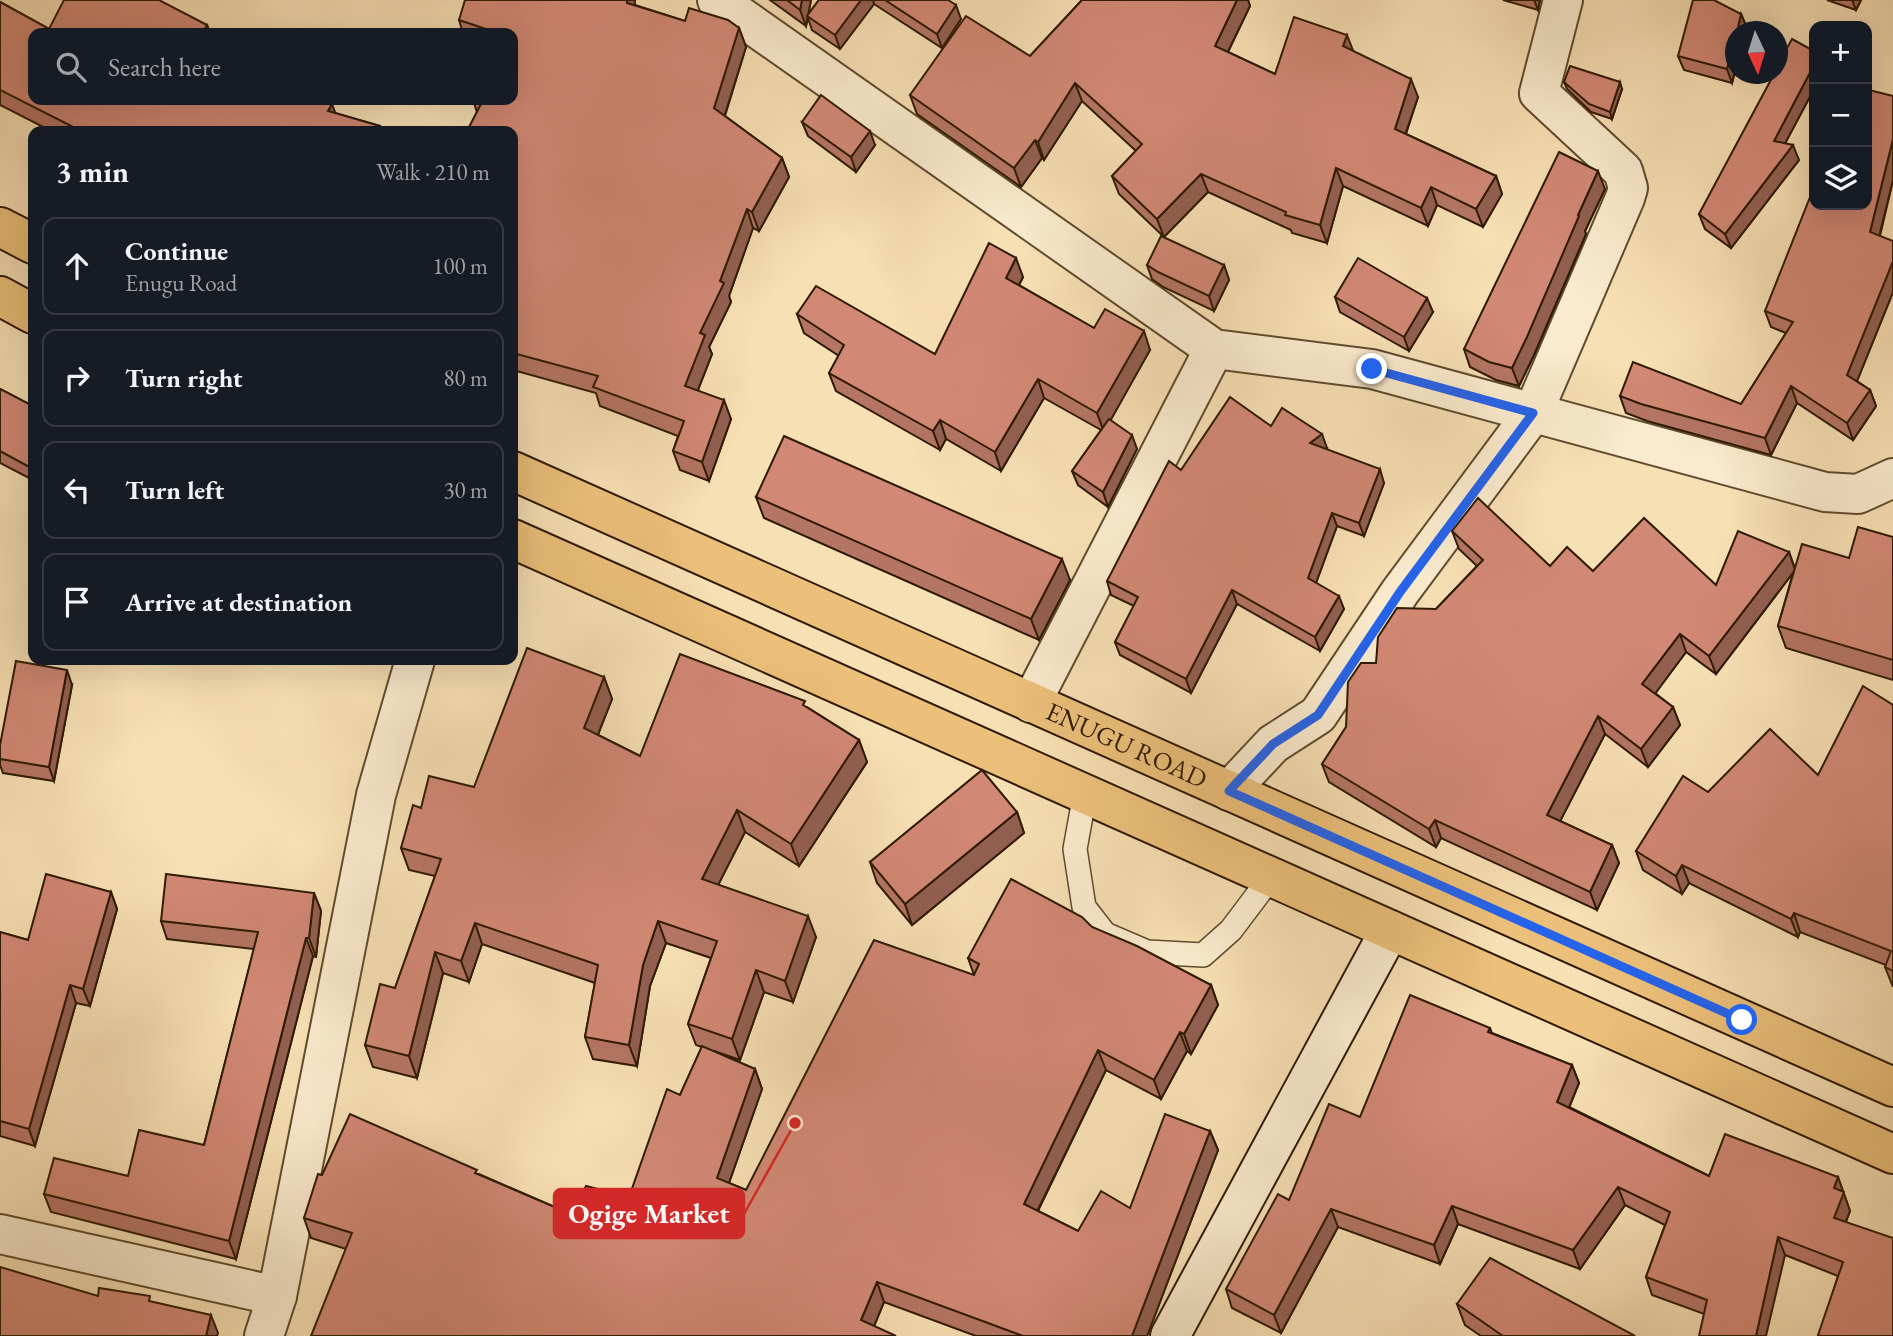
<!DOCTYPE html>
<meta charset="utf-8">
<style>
body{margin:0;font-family:"EB Garamond",serif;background:#242831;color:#f1f3f6}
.controls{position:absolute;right:21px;top:21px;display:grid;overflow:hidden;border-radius:14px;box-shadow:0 7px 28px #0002}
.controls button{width:63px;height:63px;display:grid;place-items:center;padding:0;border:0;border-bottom:2px solid #363941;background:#171b24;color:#f1f3f6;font:35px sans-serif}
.compass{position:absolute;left:1725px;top:21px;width:63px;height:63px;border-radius:50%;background:#171b24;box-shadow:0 7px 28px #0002;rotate:176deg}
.stop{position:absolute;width:21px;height:21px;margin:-16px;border:5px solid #2563eb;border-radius:50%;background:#fff}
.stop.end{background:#2563eb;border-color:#fff;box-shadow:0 2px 7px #0008}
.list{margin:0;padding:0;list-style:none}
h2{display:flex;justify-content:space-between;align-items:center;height:91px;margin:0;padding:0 28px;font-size:30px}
h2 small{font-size:23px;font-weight:400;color:#9ea1a6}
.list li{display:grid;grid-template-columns:46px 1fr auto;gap:21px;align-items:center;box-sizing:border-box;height:98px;margin:0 14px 14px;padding:0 14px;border:2px solid #363941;border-radius:14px}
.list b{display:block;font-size:26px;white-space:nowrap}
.list p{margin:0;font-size:23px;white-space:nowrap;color:#9ea1a6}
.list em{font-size:23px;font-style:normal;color:#9ea1a6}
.icon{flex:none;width:38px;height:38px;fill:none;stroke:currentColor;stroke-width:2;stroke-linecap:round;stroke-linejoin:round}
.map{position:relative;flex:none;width:1893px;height:1336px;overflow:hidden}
.search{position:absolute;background:#171b24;box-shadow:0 7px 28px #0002;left:28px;top:28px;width:490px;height:77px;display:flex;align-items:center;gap:18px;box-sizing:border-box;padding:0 24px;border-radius:14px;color:#9ea1a6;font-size:26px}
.panel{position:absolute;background:#171b24;box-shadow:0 7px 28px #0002;left:28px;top:126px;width:490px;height:539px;border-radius:14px}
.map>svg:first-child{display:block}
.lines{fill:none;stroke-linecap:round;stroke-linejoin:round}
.lane-casing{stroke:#604b2e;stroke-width:26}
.street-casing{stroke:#604b2e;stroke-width:42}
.secondary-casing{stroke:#2e1901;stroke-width:42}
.primary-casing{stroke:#2e1901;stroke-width:42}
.lane{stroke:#faebce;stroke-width:23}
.street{stroke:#faebce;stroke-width:38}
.secondary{stroke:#faebce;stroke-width:38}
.primary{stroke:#ecc07a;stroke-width:38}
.wall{fill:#b47564;stroke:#2e1901;stroke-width:2}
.shaded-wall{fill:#925f51;stroke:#2e1901;stroke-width:2}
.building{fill:#d18874;stroke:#2e1901;stroke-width:2}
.route{stroke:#2563eb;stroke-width:9}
.labels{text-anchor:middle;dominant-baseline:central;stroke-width:7;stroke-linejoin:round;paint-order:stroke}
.street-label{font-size:26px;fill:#2e1901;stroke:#faebce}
.leader{fill:none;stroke:#d62828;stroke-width:2.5}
.callout-dot{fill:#d62828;stroke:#faebce;stroke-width:2.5}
.callout{fill:#d62828;stroke:#d62828;stroke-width:2.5}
.callout-label{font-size:28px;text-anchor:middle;font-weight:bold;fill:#fff}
</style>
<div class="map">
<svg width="1893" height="1336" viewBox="0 0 1893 1336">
<rect width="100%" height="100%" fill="#f7e0b4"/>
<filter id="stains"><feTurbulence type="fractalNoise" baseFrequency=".00286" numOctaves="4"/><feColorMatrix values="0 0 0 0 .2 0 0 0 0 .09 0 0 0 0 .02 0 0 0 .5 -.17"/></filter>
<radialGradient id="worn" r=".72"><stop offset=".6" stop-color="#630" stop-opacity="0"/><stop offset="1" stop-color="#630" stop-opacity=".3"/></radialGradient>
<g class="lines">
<defs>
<polyline id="lane" points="1085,794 1075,849 1084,907 1105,934 1147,952 1203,955 1231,930 1271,877"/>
<g id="street">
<polyline points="717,0 1214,349 1372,369 1825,492 1858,494 1893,478"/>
<polyline points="1031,703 1214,349"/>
<polyline points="1229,791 1273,744 1318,715 1400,592 1533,413 1625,198 1628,188 1623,171 1539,93 1563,0"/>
<polyline points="0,1234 277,1296"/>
<polyline points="264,1336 277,1296 376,795 415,660"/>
</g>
<polyline id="secondary" points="1170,1336 1390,930"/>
<g id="primary">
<polyline points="0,227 33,244"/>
<polyline points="0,296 33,314"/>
<path id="s1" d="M513,471L1893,1087"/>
<polyline points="513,539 1893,1154"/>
</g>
</defs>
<use href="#lane" class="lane-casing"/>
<use href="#street" class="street-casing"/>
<use href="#secondary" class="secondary-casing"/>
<use href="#primary" class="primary-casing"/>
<use href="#lane" class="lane"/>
<use href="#street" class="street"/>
<use href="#secondary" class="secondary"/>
<use href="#primary" class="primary"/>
</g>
<g class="wall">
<polygon points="770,0 811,0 808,14 819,0 948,0 961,19 942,48 874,4 840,49 812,30 808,18 806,26"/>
<polygon points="1082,0 1248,0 1250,6 1228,52 1275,74 1353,51 1418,97 1406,134 1496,176 1502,194 1483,227 1437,205 1428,226 1343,186 1327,243 1292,233 1291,230 1208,192 1164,237 1119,194 1112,176 1136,151 1082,101 1044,160 1042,158 1021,187 917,114 910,95 1030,56"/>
<polygon points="1503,0 1540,0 1538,10"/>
<polygon points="1827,0 1861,0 1856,10"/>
<polygon points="0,2 49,29 207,25 210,33 33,33 335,113 380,126 382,131 51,131 0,105"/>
<polygon points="635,5 685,21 739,28 746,47 725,116 782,158 789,177 759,231 753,228 729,296 731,302 709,347 712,354 698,390 731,419 709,481 680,470 673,451 678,436 600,406 596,393 513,370 513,131 477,112 473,100 513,100 513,33 463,33 459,20"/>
<polygon points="1741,14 1747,28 1732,83 1684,70 1678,56"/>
<polygon points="1564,82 1622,89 1612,119 1591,112 1567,89"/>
<polygon points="1814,89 1785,143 1799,160 1731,248 1705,229 1699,214"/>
<polygon points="802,122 875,145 856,172 808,136"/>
<polygon points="1893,180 1880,236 1893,292 1857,381 1870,390 1876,406 1853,440 1797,403 1771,455 1647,421 1626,413 1620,396 1741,404 1786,333 1771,327 1765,311"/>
<polygon points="1605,189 1585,231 1586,234 1534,355 1519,386 1496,380 1470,367 1464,349"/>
<polygon points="1147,265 1224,265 1229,280 1214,311 1163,287 1152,279"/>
<polygon points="1023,277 1019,285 1094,328 1150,350 1110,420 1137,449 1108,507 1078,485 1072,471 1101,430 1044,398 1001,471 946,439 940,450 836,391 829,373 839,356 804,333 797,314 935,354"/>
<polygon points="1335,297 1433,312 1409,351 1340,312"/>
<polygon points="0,389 33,406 33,480 0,463"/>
<polygon points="1271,426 1327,448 1326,449 1384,483 1364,536 1337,526 1316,583 1344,609 1320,651 1237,604 1191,693 1120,655 1115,642 1134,606 1111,595 1107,581"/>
<polygon points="756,497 1070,580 1039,640 764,518"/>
<polygon points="1452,531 1550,566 1716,585 1789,552 1795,568 1849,558 1893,537 1893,680 1786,648 1778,626 1793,573 1716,674 1686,652 1655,693 1673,707 1680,725 1648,767 1605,734 1560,821 1612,845 1619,863 1597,910 1441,838 1436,847 1329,782 1322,764 1346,727 1376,663 1436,609 1477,566 1459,549"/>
<polygon points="604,677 612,699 598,735 640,756 807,707 859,740 867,762 799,866 745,832 718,885 816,937 793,1002 764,992 740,1060 714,1051 755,1069 762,1089 729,1183 746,1190 974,975 968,958 1092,927 1211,985 1218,1005 1191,1054 1187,1051 1161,1099 1106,1070 1038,1211 1078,1231 1130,1208 1210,1131 1218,1150 1147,1336 976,1336 884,1302 874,1326 346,1249 311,1238 304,1218 322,1175 479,1174 573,1215 629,1197 680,1095 702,1047 696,1045 688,1024 711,958 666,943 650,986 637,1066 593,1059 585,1037 595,983 482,944 469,982 443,973 417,1078 373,1067 365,1045 395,988 435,876 409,870 401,848 421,808 474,787"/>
<polygon points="72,685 54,781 3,773 0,765 0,745"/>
<polygon points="1893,705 1893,987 1885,967 1886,965 1800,932 1798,937 1689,883 1682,894 1643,870 1636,851 1708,792 1818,775"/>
<polygon points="1017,812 1024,833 912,925 877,883 870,862"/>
<polygon points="111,892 117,909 90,1006 76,1003 35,1146 0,1136 0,932 28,940"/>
<polygon points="314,893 321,911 316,957 313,956 236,1259 51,1212 44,1194 128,1176 204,1145 254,949 167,939 161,921"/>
<polygon points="1490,1028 1492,1033 1572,1065 1579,1083 1569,1107 1709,1176 1838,1177 1850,1211 1846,1222 1893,1336 1819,1336 1838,1276 1785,1255 1704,1314 1652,1295 1646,1277 1665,1225 1625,1205 1580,1269 1458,1224 1440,1264 1338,1227 1281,1333 1232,1308 1226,1289 1289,1200 1360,1117"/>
<polygon points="1457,1304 1635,1336 1481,1336 1465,1325"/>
</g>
<g class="shaded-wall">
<polygon points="627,0 635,0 634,22 627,3"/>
<polygon points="802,0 811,0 806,26 800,10"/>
<polygon points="861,0 873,0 874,4 840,49 835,35"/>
<polygon points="1237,0 1248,0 1250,6 1222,64 1215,46"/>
<polygon points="1534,0 1540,0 1538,10"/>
<polygon points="1852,0 1861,0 1856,10"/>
<polygon points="956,5 961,19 942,48 937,34"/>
<polygon points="1741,14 1747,28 1746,32 1737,32"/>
<polygon points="207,25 210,33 202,33"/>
<polygon points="739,28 746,47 721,127 714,108"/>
<polygon points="1347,35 1354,53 1343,46"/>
<polygon points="1735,37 1735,70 1732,83 1727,69"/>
<polygon points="1814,65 1814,89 1779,155 1774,141"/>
<polygon points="1411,79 1418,97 1401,147 1395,129"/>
<polygon points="1620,82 1622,89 1612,119 1610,112"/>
<polygon points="1075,83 1082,101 1044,160 1038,142"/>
<polygon points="332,104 339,123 328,111"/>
<polygon points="870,131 875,145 856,172 851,157"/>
<polygon points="1893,139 1893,180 1876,249 1870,232"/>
<polygon points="1035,140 1042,158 1021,187 1014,168"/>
<polygon points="1793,145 1799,160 1731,248 1725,234"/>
<polygon points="782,158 789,177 759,231 752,212"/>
<polygon points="1336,168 1343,186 1327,243 1320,225"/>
<polygon points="1598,171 1605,189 1585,231 1586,234 1534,355 1519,386 1512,368 1578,215"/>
<polygon points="1201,174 1208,192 1164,237 1157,219"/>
<polygon points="1496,176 1502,194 1483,227 1476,209"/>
<polygon points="1431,187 1437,205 1428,226 1421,208"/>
<polygon points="747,209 753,228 729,296 731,302 709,347 712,354 692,405 685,386 700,333 720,281"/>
<polygon points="1016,258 1023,277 1013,297 1006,278"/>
<polygon points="1893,261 1893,292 1853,391 1847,375"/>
<polygon points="1224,265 1229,280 1214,311 1209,296"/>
<polygon points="1427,298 1433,312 1409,351 1404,337"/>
<polygon points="1144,331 1150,350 1104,432 1097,413"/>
<polygon points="1038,379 1044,398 1001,471 995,452"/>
<polygon points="1791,386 1797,403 1771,455 1765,438"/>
<polygon points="1870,390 1876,406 1853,440 1847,423"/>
<polygon points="724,400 731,419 709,481 702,462"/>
<polygon points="940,420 946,439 940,450 933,431"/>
<polygon points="1322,434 1327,448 1315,457 1310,443"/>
<polygon points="1132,435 1137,449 1108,507 1103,492"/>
<polygon points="1380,469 1384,483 1364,536 1359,523"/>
<polygon points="1332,513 1337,526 1313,591 1308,578"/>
<polygon points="1789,552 1795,570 1716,674 1709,656"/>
<polygon points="1062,559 1070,580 1039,640 1031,619"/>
<polygon points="1232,590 1237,604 1191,693 1186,679"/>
<polygon points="1339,596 1344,609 1320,651 1315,637"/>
<polygon points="1680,634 1686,652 1649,702 1642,684"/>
<polygon points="67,670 72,685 54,781 49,767"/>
<polygon points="604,677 612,699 592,749 584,728"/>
<polygon points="1673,707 1680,725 1648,767 1641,749"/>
<polygon points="1598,716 1605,734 1554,833 1547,815"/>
<polygon points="859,740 867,762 799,866 791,844"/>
<polygon points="737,810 745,832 710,901 702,879"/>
<polygon points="1017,812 1024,833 912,925 905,904"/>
<polygon points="1435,820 1441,838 1436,847 1429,829"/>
<polygon points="1612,845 1619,863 1597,910 1590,892"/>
<polygon points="1682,865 1689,883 1682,894 1676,876"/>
<polygon points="111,892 117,909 90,1006 83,989"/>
<polygon points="314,893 321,911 316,957 309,938"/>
<polygon points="1794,913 1800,932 1798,937 1791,919"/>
<polygon points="808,916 816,937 793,1002 785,981"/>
<polygon points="658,921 666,943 650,986 637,1066 629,1045 643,965"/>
<polygon points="475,923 482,944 469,982 461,961"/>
<polygon points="306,938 313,956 236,1259 229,1241"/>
<polygon points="435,952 443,973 417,1078 409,1056"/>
<polygon points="756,970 764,992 740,1060 732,1039"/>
<polygon points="70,985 76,1003 35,1146 29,1129"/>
<polygon points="1211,985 1218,1005 1191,1054 1184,1034"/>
<polygon points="1180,1032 1187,1051 1161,1099 1154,1080"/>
<polygon points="1098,1050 1106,1070 1031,1224 1024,1204"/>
<polygon points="1572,1065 1579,1083 1564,1120 1557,1102"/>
<polygon points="755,1069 762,1089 724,1197 717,1178"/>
<polygon points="1210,1131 1218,1150 1147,1336 1132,1336"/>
<polygon points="1838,1177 1850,1211 1840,1236 1834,1218 1834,1188"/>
<polygon points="1618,1187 1625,1205 1580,1269 1573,1250"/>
<polygon points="1452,1206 1458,1224 1440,1264 1434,1245"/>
<polygon points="1331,1209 1338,1227 1281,1333 1274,1315"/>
<polygon points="1778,1237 1785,1255 1766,1336 1756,1336"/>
<polygon points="877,1282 884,1302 870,1336 861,1320"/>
<polygon points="211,1315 218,1333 217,1336 206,1336"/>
</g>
<g class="building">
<polygon points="64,0 159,0 207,25 202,33 33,33 33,100 324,100 332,104 328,111 380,126 378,131 81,131 0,90 0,2 49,29"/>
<polygon points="465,0 627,0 627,3 685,21 689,8 728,20 739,28 714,108 782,158 752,212 747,209 720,281 724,283 700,333 705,335 685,386 724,400 702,462 673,451 684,421 593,387 598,376 513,353 513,131 467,131 483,100 482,100 513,100 513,33 494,33 495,32 459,20"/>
<polygon points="787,0 802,0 800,10"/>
<polygon points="819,0 861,0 835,35 807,16"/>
<polygon points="885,0 948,0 956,5 937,34"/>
<polygon points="1082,0 1237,0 1215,46 1275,74 1294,17 1347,35 1343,46 1411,79 1395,129 1496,176 1476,209 1431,187 1421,208 1336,168 1320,225 1285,215 1286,212 1201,174 1157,219 1112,176 1142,144 1075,83 1038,142 1035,140 1014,168 910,95 966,16 1030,56"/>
<polygon points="1693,0 1714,0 1741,14 1737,32 1735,32 1735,37 1727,69 1678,56"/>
<polygon points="1792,39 1814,51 1814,65 1774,141 1793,145 1725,234 1699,214 1774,74 1777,74 1777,66"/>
<polygon points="1570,66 1620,82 1610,112 1589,104 1564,82"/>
<polygon points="1869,90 1893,96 1893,139 1870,232 1893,241 1893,261 1847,375 1870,390 1847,423 1791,386 1765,438 1641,404 1620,396 1633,362 1741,404 1793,322 1765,311 1814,187 1814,205 1867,205 1867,99"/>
<polygon points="821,95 870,131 851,157 802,122"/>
<polygon points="1559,152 1598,171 1578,215 1579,216 1527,337 1512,368 1489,362 1464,349"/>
<polygon points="1161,236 1224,265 1209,296 1158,272 1147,265"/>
<polygon points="989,243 1016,258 1006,278 1094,328 1105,309 1144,331 1097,413 1038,379 995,452 940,420 933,431 829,373 844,345 797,314 816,286 935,354"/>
<polygon points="1358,258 1427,298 1404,337 1335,297"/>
<polygon points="0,389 33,406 33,469 0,451"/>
<polygon points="1230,397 1271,426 1282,408 1322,434 1310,443 1380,469 1359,523 1332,513 1308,578 1339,596 1315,637 1232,590 1186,679 1115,642 1138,597 1107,581 1169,461 1181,470"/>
<polygon points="1109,419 1132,435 1103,492 1072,471"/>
<polygon points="784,436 1062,559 1031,619 756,497"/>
<polygon points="1478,498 1550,566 1567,547 1593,571 1644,518 1716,585 1738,531 1789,552 1709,656 1680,634 1642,684 1673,707 1641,749 1598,716 1547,815 1612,845 1590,892 1435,820 1429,829 1322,764 1346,727 1348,682 1361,663 1376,663 1378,637 1397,608 1436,609 1483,560 1452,531"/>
<polygon points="1858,527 1893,537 1893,660 1778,626 1802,544 1849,558"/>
<polygon points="527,648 604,677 584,728 640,756 680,654 805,701 803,705 859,740 791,844 737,810 702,879 808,916 785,981 756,970 732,1039 688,1024 717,941 658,921 643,965 629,1045 585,1037 598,965 475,923 461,961 435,952 409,1056 365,1045 380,984 395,988 441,859 401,848 413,805 421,808 429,776 474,787"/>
<polygon points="16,661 67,670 49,767 0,759 0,745"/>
<polygon points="1863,686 1893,705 1893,971 1885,967 1891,951 1794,913 1791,919 1682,865 1676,876 1636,851 1683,776 1708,792 1770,729 1818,775"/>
<polygon points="982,770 1017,812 905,904 870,862"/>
<polygon points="46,874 111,892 83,989 70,985 29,1129 0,1121 0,932 28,940"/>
<polygon points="166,874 314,893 309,938 306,938 229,1241 44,1194 54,1158 128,1176 139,1130 204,1145 258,932 161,921"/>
<polygon points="1011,879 1082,917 1092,927 1137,946 1211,985 1184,1034 1180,1032 1154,1080 1098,1050 1024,1204 1078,1231 1101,1191 1130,1208 1165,1114 1210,1131 1132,1336 1023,1336 877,1282 861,1320 896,1336 311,1336 352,1233 304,1218 318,1174 322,1175 350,1114 477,1170 475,1173 573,1215 586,1186 629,1197 667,1089 680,1095 702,1046 755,1069 717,1178 746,1190 874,940 974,975 979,964 968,958"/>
<polygon points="1410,995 1490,1028 1488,1032 1572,1065 1557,1102 1709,1176 1725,1134 1838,1177 1834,1188 1844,1192 1834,1218 1893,1238 1893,1336 1821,1336 1818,1335 1843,1262 1778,1237 1756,1336 1699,1336 1707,1300 1646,1277 1670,1212 1618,1187 1573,1250 1452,1206 1434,1245 1331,1209 1274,1315 1226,1289 1278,1194 1289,1200 1329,1104 1360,1117"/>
<polygon points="1490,1258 1635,1336 1503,1336 1457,1304"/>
<polygon points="0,1267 98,1296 99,1288 150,1296 149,1301 211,1315 206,1336 0,1336"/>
</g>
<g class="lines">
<polyline class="route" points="1372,369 1533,413 1400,592 1318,715 1273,744 1229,791 1742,1020"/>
</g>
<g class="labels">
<g class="street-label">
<text stroke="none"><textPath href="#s1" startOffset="672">ENUGU ROAD</textPath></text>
</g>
</g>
<path class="leader" d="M795 1123L744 1214"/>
<circle class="callout-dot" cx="795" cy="1123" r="7"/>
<rect class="callout" x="554" y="1189" width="190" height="49" rx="7"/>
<g class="callout-label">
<text x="649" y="1223">Ogige Market</text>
</g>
<rect width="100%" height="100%" filter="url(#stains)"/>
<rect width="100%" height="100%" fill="url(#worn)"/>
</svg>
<div class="controls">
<button>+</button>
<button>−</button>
<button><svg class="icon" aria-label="layers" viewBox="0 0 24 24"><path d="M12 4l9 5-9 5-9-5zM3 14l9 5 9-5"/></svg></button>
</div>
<svg class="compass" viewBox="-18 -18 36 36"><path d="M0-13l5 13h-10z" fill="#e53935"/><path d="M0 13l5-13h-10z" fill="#9ea1a6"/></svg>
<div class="stop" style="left:1742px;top:1020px"></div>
<div class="stop end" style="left:1372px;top:369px"></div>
<div class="search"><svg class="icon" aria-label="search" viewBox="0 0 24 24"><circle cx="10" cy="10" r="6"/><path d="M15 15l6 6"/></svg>Search here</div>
<section class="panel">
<h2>3 min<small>Walk · 210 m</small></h2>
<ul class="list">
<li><svg class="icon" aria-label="ahead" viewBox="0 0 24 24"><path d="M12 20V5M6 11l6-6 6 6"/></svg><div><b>Continue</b><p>Enugu Road</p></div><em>100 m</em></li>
<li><svg class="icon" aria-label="right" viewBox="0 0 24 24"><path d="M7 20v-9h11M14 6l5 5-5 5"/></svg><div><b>Turn right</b></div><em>80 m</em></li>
<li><svg class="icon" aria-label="left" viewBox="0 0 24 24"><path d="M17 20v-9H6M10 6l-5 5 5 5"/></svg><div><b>Turn left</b></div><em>30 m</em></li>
<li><svg class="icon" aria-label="arrive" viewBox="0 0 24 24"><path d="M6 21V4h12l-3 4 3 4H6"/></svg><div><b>Arrive at destination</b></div></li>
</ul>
</section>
</div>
